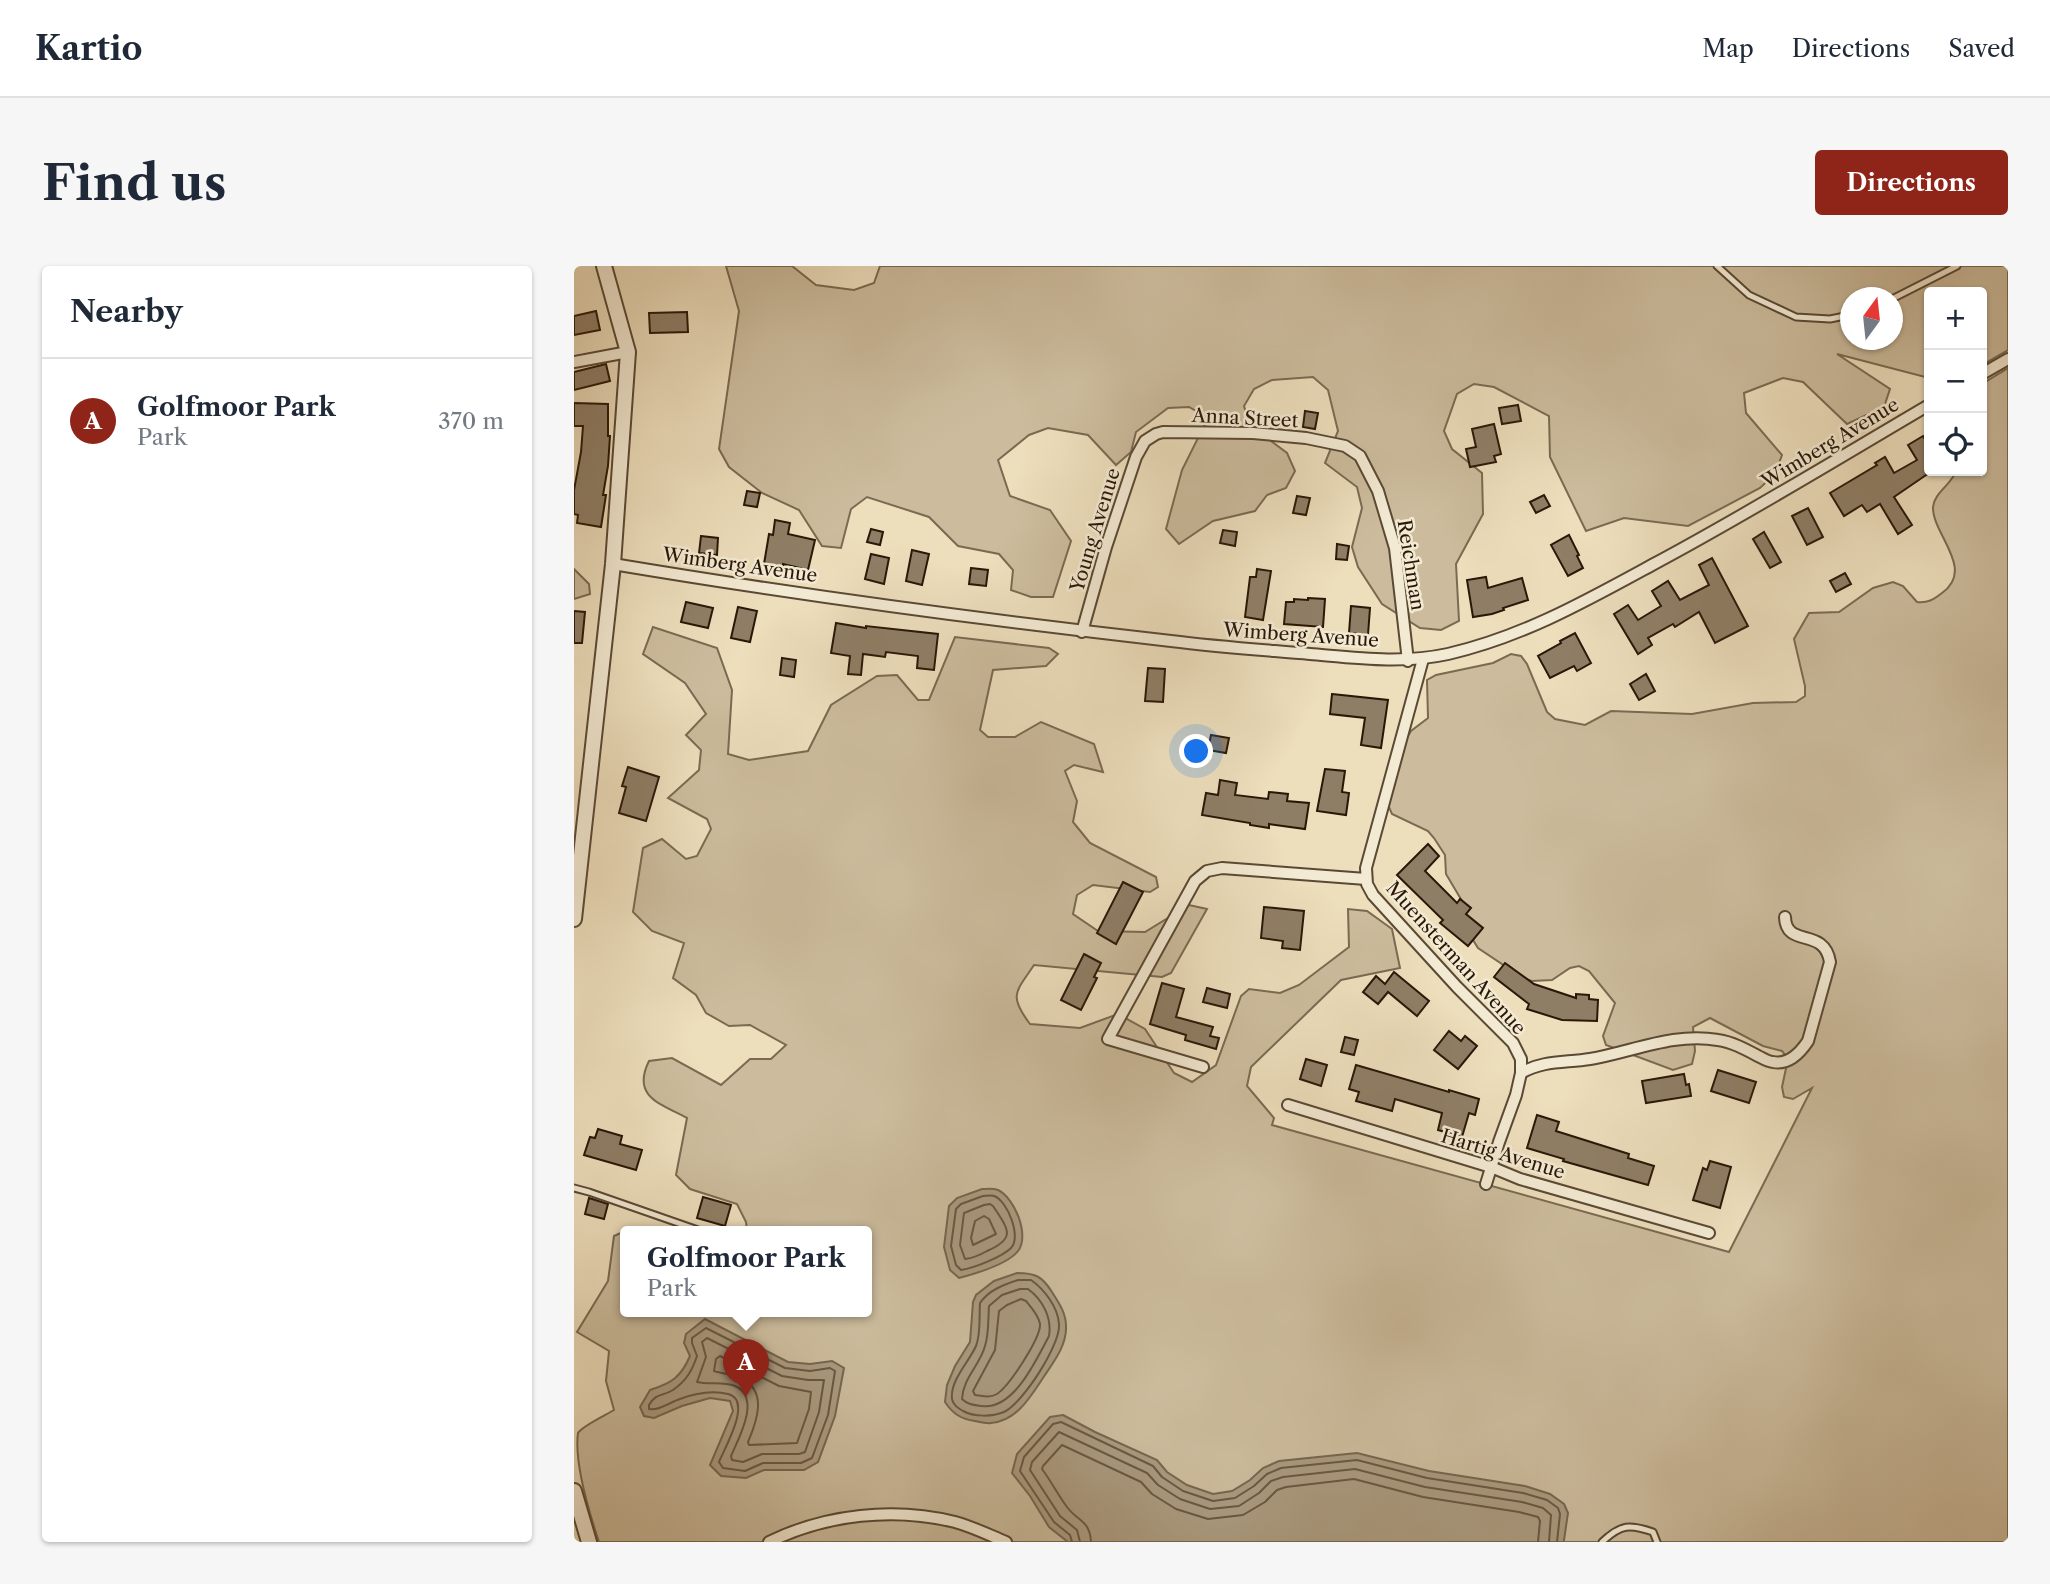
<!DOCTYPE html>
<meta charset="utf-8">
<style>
body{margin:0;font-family:"Libre Caslon Text",serif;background:#f6f6f7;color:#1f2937}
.controls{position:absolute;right:21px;top:21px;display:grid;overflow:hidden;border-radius:7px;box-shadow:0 2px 5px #0004}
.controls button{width:63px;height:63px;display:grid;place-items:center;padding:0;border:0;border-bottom:2px solid #e0e1e3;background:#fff;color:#1f2937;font:35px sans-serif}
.compass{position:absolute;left:1266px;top:21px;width:63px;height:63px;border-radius:50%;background:#fff;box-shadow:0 2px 5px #0004;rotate:15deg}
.you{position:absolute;left:623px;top:486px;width:24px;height:24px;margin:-18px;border:5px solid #fff;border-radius:50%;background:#1a73e8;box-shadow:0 0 0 10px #1a73e833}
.badge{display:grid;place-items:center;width:46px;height:46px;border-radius:50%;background:#8f2418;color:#fff;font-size:23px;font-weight:700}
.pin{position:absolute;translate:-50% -58px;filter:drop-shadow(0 2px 4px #0008)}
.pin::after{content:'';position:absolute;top:37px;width:24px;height:21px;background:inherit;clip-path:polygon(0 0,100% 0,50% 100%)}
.popup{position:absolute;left:46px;top:960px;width:252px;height:91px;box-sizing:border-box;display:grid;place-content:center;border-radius:7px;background:#fff;filter:drop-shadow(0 2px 5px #0005);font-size:23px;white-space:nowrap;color:#747a83}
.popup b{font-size:26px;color:#1f2937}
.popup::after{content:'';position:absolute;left:50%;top:100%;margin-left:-14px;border:14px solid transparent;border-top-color:#fff}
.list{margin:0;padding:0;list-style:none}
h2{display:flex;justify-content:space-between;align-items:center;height:91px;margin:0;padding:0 28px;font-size:30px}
h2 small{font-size:23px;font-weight:400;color:#747a83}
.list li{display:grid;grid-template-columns:46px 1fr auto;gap:21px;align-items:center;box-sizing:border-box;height:126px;padding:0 28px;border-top:2px solid #e0e1e3}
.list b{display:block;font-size:26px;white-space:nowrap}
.list p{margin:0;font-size:23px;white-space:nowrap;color:#747a83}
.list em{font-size:23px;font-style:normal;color:#747a83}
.icon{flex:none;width:38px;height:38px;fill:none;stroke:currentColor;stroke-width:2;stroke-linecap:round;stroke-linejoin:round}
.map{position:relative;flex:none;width:1434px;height:1276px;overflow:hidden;border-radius:7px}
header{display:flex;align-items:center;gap:42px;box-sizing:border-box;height:98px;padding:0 35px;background:#fff;border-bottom:2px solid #e0e1e3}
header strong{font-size:33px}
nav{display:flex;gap:38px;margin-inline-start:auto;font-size:24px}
.intro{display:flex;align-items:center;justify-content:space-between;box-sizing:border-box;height:168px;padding:0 42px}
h1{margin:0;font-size:49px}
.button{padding:18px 32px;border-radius:7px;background:#8f2418;color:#fff;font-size:24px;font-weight:700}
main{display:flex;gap:42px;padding:0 42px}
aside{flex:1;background:#fff;border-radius:7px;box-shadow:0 2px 5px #0004}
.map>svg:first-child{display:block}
.green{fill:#ccbc9d;stroke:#7a6a52;stroke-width:2;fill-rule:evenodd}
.water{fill:#aa9a7f;stroke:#76664f;stroke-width:2}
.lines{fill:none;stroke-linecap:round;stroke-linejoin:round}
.shore{stroke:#6a5844;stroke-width:2}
.building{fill:#8f7e66;stroke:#291708;stroke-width:2}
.service-casing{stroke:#5a4935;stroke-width:9}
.minor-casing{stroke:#5a4935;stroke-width:14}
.tertiary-casing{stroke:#5a4935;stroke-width:18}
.service{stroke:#f3ead3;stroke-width:5}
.minor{stroke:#f3ead3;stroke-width:10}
.tertiary{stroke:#f3ead3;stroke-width:14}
.labels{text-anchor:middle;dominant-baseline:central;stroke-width:5;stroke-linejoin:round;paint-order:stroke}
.street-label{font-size:19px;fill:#291708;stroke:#f3ead3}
</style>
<header>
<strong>Kartio</strong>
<nav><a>Map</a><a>Directions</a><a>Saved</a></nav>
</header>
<div class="intro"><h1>Find us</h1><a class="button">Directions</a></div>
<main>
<aside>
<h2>Nearby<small></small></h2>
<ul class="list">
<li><span class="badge">A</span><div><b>Golfmoor Park</b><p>Park</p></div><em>370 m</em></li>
</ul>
</aside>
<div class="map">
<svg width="1434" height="1276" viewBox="0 0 1434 1276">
<rect width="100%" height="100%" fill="#eddebc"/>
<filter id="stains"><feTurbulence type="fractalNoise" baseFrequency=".00286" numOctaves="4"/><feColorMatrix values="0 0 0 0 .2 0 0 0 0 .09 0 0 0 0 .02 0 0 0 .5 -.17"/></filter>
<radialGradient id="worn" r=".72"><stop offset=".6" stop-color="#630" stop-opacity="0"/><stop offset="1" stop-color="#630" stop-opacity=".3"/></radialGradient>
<g class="green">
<path d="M152,0H218L242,19L280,24L300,17L306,0H1434V84L1408,99V26H1355V112L1263,88L1316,123L1310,141L1273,158L1229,116L1209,112L1170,127L1172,147L1208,189L1201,208L1186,222L1114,260L1050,252L1012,265L976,191L975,150L920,121L900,118L883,128L870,165L878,183L908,207L909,248L882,298L885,355L867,364L846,362L808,338L784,301L778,281L788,242L783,221L751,197L764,165L754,124L739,111L698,114L680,123L670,140L676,159L713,187L721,205L712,222L693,229L681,245L639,255L605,278L592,263L608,204L634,152L615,141L594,142L562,166L557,186L542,199L514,169L474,162L455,169L424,194L436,230L476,244L497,275L479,331H457L437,324L439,304L425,288L384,280L355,251L293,231L277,243L267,282L248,280L225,244L188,227L155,201L145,183L165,45ZM1276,32H1318V74H1276Z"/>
<path d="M1434,102V1276H25C15,1246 0,1196 4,1167C8,1160 32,1149 40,1144L32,1115L35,1085L3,1066L34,1015L40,970L51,965V1045H293V965H223L224,963L215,965H173L172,956L163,938L116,923L102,909L113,852C87,838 57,831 75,795L98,792L147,819L176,793H197L212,779L176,759L155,760L132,747L122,729L99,712L110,677L78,665L59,646L69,582L88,573L112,593L123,590L137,563L133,553L94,532L125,504L127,484L112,469L132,448L111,417L69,388L79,361L143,382L158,424L154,488L175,494L234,485L257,439L303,410L323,409L344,434H355L381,371L475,382L484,388L472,400L419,404L406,464L414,471H441L467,456L520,478L529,506L500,499L491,505L503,535L499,556L516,577L582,611L584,621L576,626L519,619L503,629L499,648L524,665L571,666L615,639L633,643L597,707L588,711L460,699C442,726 434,729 456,758L506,762L544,748L571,763L600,807L618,816L642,799L667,730L675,723L706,727L725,719L775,681L774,643L793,645L818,663L826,702L767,714L677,801L673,820L700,852L698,859L1155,986L1238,822L1219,833L1210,831L1208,821L1214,793L1208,785L1189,780L1136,752L1119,761L1121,785L1118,798L1099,804L1032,779L1029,770L1041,737L1015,705L1005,700L996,702L978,714L958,715L949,712L904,682L899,674L888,635L872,608L871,589L860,572L854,565L818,548L814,539L826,483L837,465L854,452L853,414L862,409L919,397L937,388L947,390L953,398L973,446L981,453L1011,459L1037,445L1118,448L1179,437L1222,436L1231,430V420L1220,373L1235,347L1265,346L1299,322L1319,316L1329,320L1343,336C1354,337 1359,334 1368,327C1402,303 1358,268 1359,241C1360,227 1378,218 1382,205H1408V118Z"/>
<polygon points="0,303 15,318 16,328 0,333"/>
</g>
<g class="water">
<path d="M408,923C413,923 419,922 424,924C441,932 456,970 444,985C434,998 400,1008 385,1012L376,1004L370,981L375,940L383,932Z"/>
<path d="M443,1007C461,1007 468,1010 478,1026C485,1037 492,1047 492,1060C493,1078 481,1094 471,1109C458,1128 444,1155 417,1157C412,1158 406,1156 401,1155C387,1153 379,1148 371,1136L373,1119L381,1100L396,1076L399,1036L402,1029L420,1015Z"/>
<path d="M131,1053L214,1096L236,1098L258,1095L270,1102L261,1150L244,1196L230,1204H190L172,1212L147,1210L136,1199L159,1145L156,1135L136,1132L108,1140L80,1152L70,1150L66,1141L76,1124C98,1117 107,1111 116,1090L110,1077L112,1068Z"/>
<polygon points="489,1149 521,1166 583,1194 593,1206 613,1219 639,1228 658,1225 676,1214 689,1202 705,1195 783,1187 855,1205 951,1220 976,1228 990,1238 994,1247 990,1274 990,1276 494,1276 475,1261 456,1230 438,1207 443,1188 476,1151"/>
</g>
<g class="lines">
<g class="shore">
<path d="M409,930C411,930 418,929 420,930C433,934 448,971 437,982C428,991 400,1002 387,1004L382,999L377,980L382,943L387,938Z"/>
<path d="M416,938L419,940C434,963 443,972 413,985C406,989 399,992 391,993L386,979L390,947L410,939Z"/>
<polygon points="410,950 415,953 422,968 399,979 397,972 401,955"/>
<path d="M444,1014H457C470,1023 484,1041 485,1058C487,1078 449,1137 430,1146C418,1151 400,1151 389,1145C384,1142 379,1139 378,1133C376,1114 395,1096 402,1080C407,1068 405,1050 406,1037C415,1024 429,1019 444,1014Z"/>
<path d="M446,1023H454C469,1034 478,1052 475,1070C462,1094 440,1144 408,1140C400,1139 394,1139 388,1133C389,1112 406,1099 411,1080C415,1068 414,1053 415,1040L428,1029Z"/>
<path d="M447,1033L452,1035C457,1041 465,1050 466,1058C467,1072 435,1120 423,1128C416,1132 409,1130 401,1129L399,1125L421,1084L425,1045L433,1039Z"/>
<path d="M132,1062L211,1102L236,1105L256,1102L261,1105L254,1149L238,1192L227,1197H189L171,1205L149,1202L145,1196C151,1181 179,1134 154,1128C137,1124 122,1127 106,1133C96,1136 85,1145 75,1143V1139C83,1126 88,1131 99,1124C112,1115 118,1105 123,1090L118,1077V1072Z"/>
<path d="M133,1072L208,1110L234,1114H250L245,1146L231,1186L225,1188H188L169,1196L158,1194L157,1190C164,1173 188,1132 161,1120C149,1115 135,1119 123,1116L132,1091L128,1076Z"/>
<path d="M146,1090L205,1120L237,1126L235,1143L223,1177L175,1179L174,1176C183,1155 194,1125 167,1112C159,1108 149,1108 140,1105L142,1093Z"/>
<polyline points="498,1276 496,1269 480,1256 446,1205 450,1191 479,1158 487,1156 579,1200 588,1211 609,1225 639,1235 661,1232 680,1220 693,1208 707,1202 783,1194 853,1212 949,1227 973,1234 984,1242 986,1248 983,1276"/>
<polyline points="506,1276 503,1264 486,1250 456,1204 458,1196 485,1166 573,1207 584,1219 606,1233 636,1243 665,1240 685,1227 697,1215 709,1211 781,1203 851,1221 948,1236 969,1242 977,1249 975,1276"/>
<path d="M517,1276C516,1254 503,1255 493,1241C484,1229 477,1215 468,1203L469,1200L488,1179L567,1216L578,1228L602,1243L634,1253L669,1249L691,1236L703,1224L712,1221L780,1213L849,1231L945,1246L964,1251L966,1255L964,1276"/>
</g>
</g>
<g class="building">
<polygon points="22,45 26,64 0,69 0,50"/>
<polygon points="113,46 114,66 76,67 75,47"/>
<polygon points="32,98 36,115 0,124 0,106"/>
<polygon points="0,137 34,138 34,170 36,170 34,200 29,229 32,229 27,261 3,257 4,249 0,248 0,224 7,186 9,160 0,160"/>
<polygon points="944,139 947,155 928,158 925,142"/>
<polygon points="731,145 744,147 741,163 729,161"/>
<polygon points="920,158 927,188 920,190 922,196 896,201 892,183 902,181 898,163"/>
<polygon points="1349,170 1355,180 1355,207 1320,231 1338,259 1324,268 1306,238 1293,246 1288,239 1270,250 1256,227 1303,199 1301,197 1311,191 1320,207 1343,194 1334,179"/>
<polygon points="173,225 186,227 183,241 170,239"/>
<polygon points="970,229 976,240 962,247 956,236"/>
<polygon points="723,230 736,232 732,249 719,247"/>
<polygon points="1234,242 1249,271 1233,279 1218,250"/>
<polygon points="201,254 216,257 214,268 241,274 234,304 209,298 209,301 190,298 195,268 199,269"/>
<polygon points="297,263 309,266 306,279 293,276"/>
<polygon points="649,264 663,266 661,280 646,277"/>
<polygon points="1190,266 1207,296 1196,302 1179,273"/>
<polygon points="995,269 1005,289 1003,290 1009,302 994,310 977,279"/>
<polygon points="127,270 144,272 143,289 125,287"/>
<polygon points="763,278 775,280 773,294 762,293"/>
<polygon points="338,284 355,288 348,319 332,315"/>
<polygon points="297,288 315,292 310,318 291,313"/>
<polygon points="1138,292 1174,360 1141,377 1125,346 1101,361 1099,358 1074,372 1078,379 1064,388 1040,348 1054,339 1064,354 1087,340 1078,325 1094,315 1106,334 1135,319 1125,299"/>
<polygon points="397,302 414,304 412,320 395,318"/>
<polygon points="683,303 697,305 689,354 671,351 676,311 682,311"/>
<polygon points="1271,307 1277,318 1262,326 1256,315"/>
<polygon points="912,311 914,322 948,312 954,334 929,342 930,344 918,348 899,351 893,314"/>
<polygon points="734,332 751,333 749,361 710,358 712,336 720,336 720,333 734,334"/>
<polygon points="112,336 139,342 134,362 107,356"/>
<polygon points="777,340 796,342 794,369 775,367"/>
<polygon points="164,341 183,345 176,376 157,372"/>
<polygon points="0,345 11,346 8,377 0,377"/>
<polygon points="262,357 292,362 292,360 364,368 360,404 343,402 344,390 312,386 311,391 289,388 287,409 274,408 276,390 257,387"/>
<polygon points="1001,367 1017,397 1003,405 1000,400 976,412 964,390 987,377 986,375"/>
<polygon points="208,392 222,394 220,411 206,409"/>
<polygon points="574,402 591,403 589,436 571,435"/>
<polygon points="1072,408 1081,425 1065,434 1056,418"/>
<polygon points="758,428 814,434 807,482 787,479 791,452 756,448"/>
<polygon points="637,469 655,472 652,487 634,484"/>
<polygon points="54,501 85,511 72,555 45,547 52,521 48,520"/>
<polygon points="751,503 771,505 768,526 775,527 772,549 743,545"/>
<polygon points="646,514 663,517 661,529 694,533 695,526 714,528 713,535 735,537 731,563 695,558 695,562 676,559 676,557 628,549 632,527 644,529"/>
<polygon points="854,578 865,590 851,605 883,637 886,633 897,642 892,648 909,662 894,680 866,657 869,654 823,609"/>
<polygon points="549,616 569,626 542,678 523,667"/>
<polygon points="690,641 730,645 726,684 708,682 709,675 687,672"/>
<polygon points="510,688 527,697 520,711 523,712 507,744 487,734"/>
<polygon points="931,697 960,718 1002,732 1002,728 1015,729 1015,733 1024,734 1023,755 988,754 953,743 955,738 920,711"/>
<polygon points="820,706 855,735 843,750 814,726 804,738 789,726 802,710 811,718"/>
<polygon points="588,717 610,723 602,751 639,761 636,770 645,772 642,783 611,774 612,769 576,758"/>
<polygon points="633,722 656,728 653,742 629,736"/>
<polygon points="875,765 887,775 891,770 903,780 884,803 860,784"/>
<polygon points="771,771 784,774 780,789 767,786"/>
<polygon points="732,793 753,799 747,820 726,813"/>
<polygon points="782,799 875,826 875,824 905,833 901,849 895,847 888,871 864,864 868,847 821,833 818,845 782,835 785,826 775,823"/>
<polygon points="1144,804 1182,816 1175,837 1137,825"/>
<polygon points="1110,808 1112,819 1115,818 1117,830 1072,837 1068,815"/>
<polygon points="963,849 985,856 982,865 1055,888 1054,892 1080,900 1074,919 989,895 990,893 953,882"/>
<polygon points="24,863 48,870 46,878 68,884 62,904 10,889 16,871 21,872"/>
<polygon points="1136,895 1157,901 1146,942 1119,934 1129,902 1133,904"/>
<polygon points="129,931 157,939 151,960 123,952"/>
<polygon points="15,932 34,938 30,953 11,948"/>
</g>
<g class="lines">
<defs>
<g id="service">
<polyline points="1143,0 1175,29 1222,51 1256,53 1276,49"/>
<polyline points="1318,33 1383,0"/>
<polyline points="0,922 15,926 127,965"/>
<path d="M1028,1276C1047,1258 1056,1258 1079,1266L1083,1276"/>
</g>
<g id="minor">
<polyline points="0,96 54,86"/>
<polyline points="1408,108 1434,93"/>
<path d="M39,298C224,329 411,354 597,375C644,381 690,384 736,388C783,392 828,398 874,388C948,371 1012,335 1078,299C1172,249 1263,193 1355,139"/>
<polyline points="508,366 532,281 562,191 571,175 582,168 589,166 679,167 732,172 771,180 786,190 804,225 821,282 834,395"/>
<polyline points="849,393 792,602 793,618 799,629 883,721 939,777 947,793 947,807 942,829 925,876 912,918"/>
<polyline points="629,801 534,773 621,615 633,605 648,602 792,613"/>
<path d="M947,807C969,794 992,797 1016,793C1058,786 1100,766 1144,774C1158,776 1171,783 1184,790C1188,792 1194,796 1199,796C1214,799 1226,787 1234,775L1256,696C1250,660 1212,683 1211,651"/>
<polyline points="714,839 917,901 946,913 1135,967"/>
<path d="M195,1276C252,1248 320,1241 381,1256C399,1261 415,1269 432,1276"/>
</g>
<g id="tertiary">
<polyline points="0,653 39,298 54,86 30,0"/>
<polyline points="0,1225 15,1276"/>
</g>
</defs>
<use href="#service" class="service-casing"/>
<use href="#minor" class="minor-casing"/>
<use href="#tertiary" class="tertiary-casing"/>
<use href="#service" class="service"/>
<use href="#minor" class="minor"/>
<use href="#tertiary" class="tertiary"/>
</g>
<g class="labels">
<g class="street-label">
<text transform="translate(671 152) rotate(3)">Anna Street</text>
<text transform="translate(1256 177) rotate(-31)">Wimberg Avenue</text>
<text transform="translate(521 264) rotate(-73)">Young Avenue</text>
<text transform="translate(166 299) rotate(8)">Wimberg Avenue</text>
<text transform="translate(837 299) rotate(81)">Reichman</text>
<text transform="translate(727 369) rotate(4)">Wimberg Avenue</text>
<text transform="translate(882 692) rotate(48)">Muensterman Avenue</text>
<text transform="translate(929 888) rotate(17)">Hartig Avenue</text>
</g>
</g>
<rect width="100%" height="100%" filter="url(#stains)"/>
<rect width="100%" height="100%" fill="url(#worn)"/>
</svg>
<div class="controls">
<button>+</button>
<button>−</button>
<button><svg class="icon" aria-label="locate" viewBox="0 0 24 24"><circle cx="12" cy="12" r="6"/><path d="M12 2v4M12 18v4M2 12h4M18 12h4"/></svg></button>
</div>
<svg class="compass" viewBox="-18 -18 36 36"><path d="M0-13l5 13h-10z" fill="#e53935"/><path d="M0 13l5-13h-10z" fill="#747a83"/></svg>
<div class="you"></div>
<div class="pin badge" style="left:172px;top:1131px">A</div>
<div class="popup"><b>Golfmoor Park</b>Park</div>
</div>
</main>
